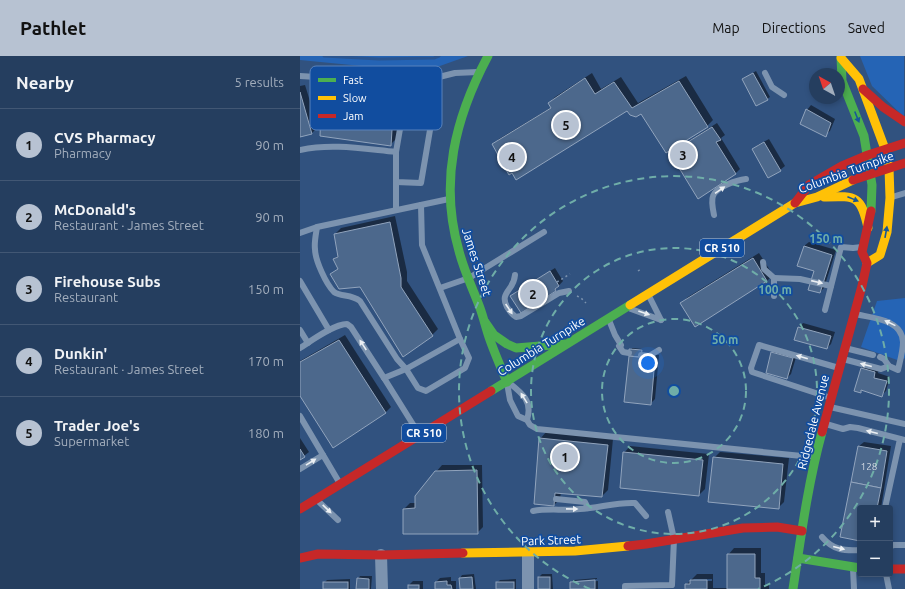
<!DOCTYPE html>
<meta charset="utf-8">
<style>
body{margin:0;font-family:Ubuntu,sans-serif;background:#314968;color:#f1f3f6}
.controls{position:absolute;right:12px;bottom:12px;display:grid;overflow:hidden;border-radius:4px;box-shadow:0 2px 6px #0003}
.controls button{width:36px;height:36px;display:grid;place-items:center;padding:0;border:0;border-bottom:1px solid #425774;background:#253e5f;color:#f1f3f6;font:20px sans-serif}
.compass{position:absolute;left:509px;top:12px;width:36px;height:36px;border-radius:50%;background:#253e5f;box-shadow:0 2px 6px #0003;rotate:320deg}
.you{position:absolute;left:348px;top:307px;width:14px;height:14px;margin:-10px;border:3px solid #fff;border-radius:50%;background:#1a73e8;box-shadow:0 0 0 6px #1a73e833}
.badge{display:grid;place-items:center;width:26px;height:26px;border-radius:50%;background:#b7c2d2;color:#111;font-size:13px;font-weight:700}
.pin{position:absolute;translate:-50% -50%;border:2px solid #fff;box-shadow:0 1px 4px #0006}
.list{margin:0;padding:0;list-style:none}
h2{display:flex;justify-content:space-between;align-items:center;height:52px;margin:0;padding:0 16px;font-size:17px}
h2 small{font-size:13px;font-weight:400;color:#a3aebd}
.list li{display:grid;grid-template-columns:26px 1fr auto;gap:12px;align-items:center;box-sizing:border-box;height:72px;padding:0 16px;border-top:1px solid #425774}
.list b{display:block;font-size:15px;white-space:nowrap}
.list p{margin:0;font-size:13px;white-space:nowrap;color:#a3aebd}
.list em{font-size:13px;font-style:normal;color:#a3aebd}
.map{position:relative;flex:none;width:605px;height:533px;overflow:hidden}
header{display:flex;align-items:center;gap:24px;box-sizing:border-box;height:56px;padding:0 20px;background:#b7c2d2;color:#111}
header strong{font-size:19px}
nav{display:flex;gap:22px;margin-inline-start:auto;font-size:14px}
main{display:flex}
aside{flex:1;background:#253e5f}
.map>svg:first-child{display:block}
.green{fill:#2564b5}
.shadow{fill:#0007;fill-rule:evenodd}
.lines{fill:none;stroke-linecap:round;stroke-linejoin:round}
.stream{stroke:#2a5590;stroke-width:3}
.building{fill:#4c688c;stroke:#91a4bd}
.path{stroke:#7c93af;stroke-width:1.5;stroke-dasharray:2 3;stroke-linecap:butt}
.lane{stroke:#7c93af;stroke-width:6}
.street{stroke:#7c93af;stroke-width:12}
.fast{stroke:#4caf50;stroke-width:9}
.slow{stroke:#ffc107;stroke-width:9}
.jam{stroke:#c62828;stroke-width:9}
.oneway{fill:#175797}
.oneway2{fill:#ebeff3}
.ring{fill:none;stroke:#6fada8;stroke-width:2;stroke-dasharray:7 5}
.labels{text-anchor:middle;dominant-baseline:central;stroke-width:3.5;stroke-linejoin:round;paint-order:stroke}
.number-label{font-size:10px;fill:#d2d9e2}
.shield{fill:#114d9f;stroke:#b8cae2;stroke-width:1}
.shield-label{font-size:11px;font-weight:bold;fill:#fff}
.street-label{font-size:12px;fill:#fff;stroke:#114d9f}
.key{fill:#114d9f;stroke:#5882bc;stroke-width:1}
.key-label{font-size:11px;fill:#fff}
.centre{fill:#6fada8;stroke:#114d9f;stroke-width:2}
.ring-label{font-size:12px;text-anchor:middle;font-weight:bold;fill:#6fada8;stroke:#114d9f;stroke-width:3.5;stroke-linejoin:round;paint-order:stroke}
</style>
<header>
<strong>Pathlet</strong>
<nav><a>Map</a><a>Directions</a><a>Saved</a></nav>
</header>
<main>
<aside>
<h2>Nearby<small>5 results</small></h2>
<ul class="list">
<li><span class="badge">1</span><div><b>CVS Pharmacy</b><p>Pharmacy</p></div><em>90 m</em></li>
<li><span class="badge">2</span><div><b>McDonald's</b><p>Restaurant · James Street</p></div><em>90 m</em></li>
<li><span class="badge">3</span><div><b>Firehouse Subs</b><p>Restaurant</p></div><em>150 m</em></li>
<li><span class="badge">4</span><div><b>Dunkin'</b><p>Restaurant · James Street</p></div><em>170 m</em></li>
<li><span class="badge">5</span><div><b>Trader Joe's</b><p>Supermarket</p></div><em>180 m</em></li>
</ul>
</aside>
<div class="map">
<svg width="605" height="533" viewBox="0 0 605 533">
<rect width="100%" height="100%" fill="#31527f"/>
<g class="green">
<polygon points="0,0 168,0 123,16 0,4"/>
<polygon points="560,0 604,0 604,61 572,30"/>
<polygon points="605,242 605,302 600,305 561,291 577,245"/>
</g>
<g class="shadow">
<polygon points="456,15 470,41 467,43 443,23"/>
<polygon points="292,17 301,33 321,21 338,47 386,20 413,64 407,70 328,54 193,89 199,83 252,51 249,47 255,41"/>
<polygon points="29,26 100,35 97,82 91,88 23,32"/>
<polygon points="5,29 18,71 12,77 0,80 0,30"/>
<polygon points="511,49 535,63 530,75 525,79 507,54"/>
<polygon points="417,67 425,79 421,82 440,113 436,117 398,142 371,98 376,93"/>
<polygon points="469,83 485,110 480,114 453,94 458,89"/>
<polygon points="95,160 107,216 107,225 138,273 132,279 60,230 32,218 39,212 34,203 39,199 35,178 41,172"/>
<polygon points="509,186 536,194 524,232 520,236 515,214 504,190"/>
<polygon points="459,197 473,219 467,225 382,247 388,241"/>
<polygon points="255,212 263,225 255,234 212,241 216,236"/>
<polygon points="503,267 535,276 531,288 527,292 499,272"/>
<polygon points="45,279 91,351 85,357 0,338 0,305"/>
<polygon points="332,292 342,293 342,297 359,299 355,343 350,348 326,346"/>
<polygon points="477,293 497,298 491,318 487,322 472,297"/>
<polygon points="566,308 579,312 578,317 590,321 586,335 582,339 562,334 560,336 562,312"/>
<polygon points="246,376 313,383 308,434 302,440 261,436 260,443 254,449 240,383"/>
<polygon points="0,382 9,396 0,403"/>
<polygon points="564,386 591,390 581,452 560,452 560,484 552,427 559,390"/>
<polygon points="330,390 409,398 405,433 399,439 324,397"/>
<polygon points="420,396 489,402 484,446 478,452 414,402"/>
<polygon points="142,409 182,409 183,471 177,477 104,453 110,447 116,447 136,416"/>
<path d="M434,492H461V517H465V529H469V533H386V529L397,518H413V532H428V499ZM394,523H412V525H392Z"/>
<polygon points="174,518 176,533 161,533 160,522 162,519"/>
<polygon points="242,518 252,518 253,533 239,533 239,521"/>
<polygon points="60,520 72,520 71,533 57,533 58,523"/>
<polygon points="151,521 151,525 156,525 156,533 136,533 136,526 140,522"/>
<polygon points="297,522 297,523 273,525 274,524"/>
<polygon points="50,523 50,533 24,533 24,527 27,524"/>
<polygon points="216,523 216,533 197,533 197,527 200,524"/>
<polygon points="113,525 123,525 123,533 109,533 109,529"/>
<polygon points="273,525 273,527 298,525 298,533 271,533 271,526"/>
</g>
<g class="lines">
<polyline class="stream" points="24,0 79,3 134,2 139,0"/>
</g>
<g class="building">
<polygon points="453,17 468,44 456,50 442,23"/>
<polygon points="285,22 295,38 314,26 332,52 379,25 408,71 366,97 341,58 336,61 330,59 327,55 216,124 212,117 209,119 192,88 251,52 248,47"/>
<polygon points="22,32 94,41 91,90 20,80"/>
<polygon points="0,36 12,78 0,81"/>
<polygon points="506,53 531,67 526,81 500,68"/>
<polygon points="412,71 421,84 416,86 436,118 398,143 370,97"/>
<polygon points="464,86 481,115 468,122 452,93"/>
<polygon points="90,166 101,222 101,231 133,280 103,301 60,231 39,233 30,218 38,213 33,203 38,201 34,178"/>
<polygon points="504,190 532,199 520,237 508,234 514,215 497,210"/>
<polygon points="453,202 467,225 395,271 380,247"/>
<polygon points="250,215 259,230 255,233 256,235 221,257 210,240"/>
<polygon points="498,271 531,280 527,293 494,284"/>
<polygon points="39,284 86,357 33,392 0,340 0,306"/>
<polygon points="329,293 342,294 341,301 329,300"/>
<polygon points="471,296 493,302 487,323 466,317"/>
<polygon points="329,300 355,303 351,349 324,346"/>
<polygon points="561,312 575,316 574,322 587,325 582,341 561,334 561,337 554,335"/>
<polygon points="239,382 308,389 302,441 255,437 254,450 234,448"/>
<polygon points="558,390 587,395 581,432 551,426"/>
<polygon points="0,393 5,401 0,404"/>
<polygon points="323,396 403,404 399,440 320,432"/>
<polygon points="413,401 483,408 479,453 408,446"/>
<polygon points="177,414 178,478 103,478 103,453 115,452 115,440 135,415"/>
<polygon points="551,426 581,432 577,452 560,452 560,485 540,481"/>
<polygon points="427,498 455,498 455,522 460,522 460,533 427,533"/>
<polygon points="172,521 173,533 160,533 159,522"/>
<rect x="238" y="521" width="12" height="12"/>
<polygon points="57,522 69,523 69,533 56,533"/>
<polygon points="295,524 295,533 270,533 270,526"/>
<polygon points="390,524 407,524 407,533 385,533 385,528 390,528"/>
<polygon points="147,525 147,529 151,529 152,533 135,533 135,526"/>
<rect x="23" y="526" width="25" height="7"/>
<rect x="196" y="526" width="18" height="7"/>
<rect x="108" y="529" width="11" height="4"/>
</g>
<g class="lines">
<g class="path">
<polyline points="338,215 341,213"/>
<polyline points="257,226 270,218"/>
<polyline points="277,240 281,242 286,247"/>
</g>
<g class="lane">
<polyline points="465,17 472,31 484,39"/>
<polyline points="0,20 115,27 155,17 178,16"/>
<polyline points="108,27 96,96 96,126 121,127 139,21"/>
<path d="M0,94C32,87 64,93 96,96"/>
<polyline points="592,141 605,137"/>
<polyline points="96,154 96,126"/>
<path d="M414,159C413,154 411,145 413,140C416,131 437,124 446,123"/>
<path d="M17,171C16,178 14,186 15,193C15,204 26,228 34,236C41,241 51,238 60,245L97,303L106,313L118,332L126,335L165,312L169,302L160,283"/>
<polyline points="0,177 17,171 149,143"/>
<polyline points="463,206 464,213 474,222 474,240"/>
<path d="M215,219C214,235 199,236 207,251C210,256 211,258 216,261L221,260L259,237L269,235"/>
<polyline points="474,222 500,223 531,230"/>
<polyline points="0,225 29,274"/>
<polyline points="140,232 169,222 244,176"/>
<polyline points="349,240 361,264"/>
<polyline points="331,253 361,264"/>
<polyline points="525,254 541,191 553,192 562,191"/>
<path d="M555,258C572,262 602,263 603,286C603,295 600,305 598,314L589,310L584,303L580,301"/>
<polyline points="309,264 315,279 321,289"/>
<polyline points="0,274 8,287"/>
<polyline points="319,290 323,296 329,297"/>
<path d="M0,292C11,285 34,268 47,268L51,271L84,322"/>
<polyline points="545,292 573,299"/>
<polyline points="341,299 349,300 359,294"/>
<polyline points="543,303 581,313 589,310"/>
<path d="M208,326C222,337 233,345 227,364"/>
<polyline points="207,327 210,344 218,360 227,364 230,369 237,373 502,400 516,400"/>
<polyline points="531,342 452,316 451,312 459,289 539,312"/>
<polyline points="530,351 605,368"/>
<polyline points="0,360 39,426"/>
<polyline points="526,368 543,373 550,371 558,372 605,384"/>
<polyline points="119,378 84,322 106,313 160,283 122,189 121,149"/>
<polyline points="0,413 23,399"/>
<polyline points="256,443 285,446 288,452"/>
<polyline points="17,444 38,464"/>
<polyline points="585,452 600,383"/>
<path d="M233,455C249,452 264,455 280,453C299,452 316,446 335,447L346,460"/>
<path d="M522,481C533,494 544,495 560,494"/>
<polyline points="590,490 594,489 605,489"/>
<polyline points="553,512 554,533"/>
<polyline points="586,518 589,533"/>
<polyline points="325,533 325,530 372,529 374,483 368,456"/>
</g>
<g class="street">
<polyline points="228,497 228,533"/>
<polyline points="81,499 82,533"/>
</g>
<g class="fast">
<path d="M188,0C155,62 139,126 159,195C164,215 173,233 180,252C184,263 186,273 190,284C195,298 201,312 207,326"/>
<polyline points="541,0 542,25 564,80 572,129 571,155"/>
<polyline points="185,266 194,279 207,288 216,292 264,288"/>
<polyline points="191,335 330,249"/>
<polyline points="498,502 560,512"/>
<path d="M493,533C501,480 508,427 522,376"/>
</g>
<g class="slow">
<polyline points="541,2 559,23 585,93 589,112 590,142 587,176 580,199 567,207"/>
<path d="M524,141C556,140 561,139 568,172"/>
<polyline points="330,249 495,147 517,141 553,124"/>
<polyline points="163,497 275,495 328,490"/>
</g>
<g class="jam">
<polyline points="563,33 583,51 605,66"/>
<polyline points="553,124 605,107"/>
<polyline points="495,147 509,129 542,110 568,99 605,87"/>
<polyline points="522,376 562,230 567,207 562,196 571,155"/>
<polyline points="0,453 191,335"/>
<polyline points="328,490 346,488 443,472 477,471 502,475"/>
<polyline points="0,502 18,498 81,499 163,497"/>
<polyline points="590,513 605,513"/>
</g>
</g>
<defs><path id="oneway-solid" d="M-6-.8H1V-3.2L6.5 0L1 3.2V.8H-6Z"/></defs>
<g class="oneway">
<use href="#oneway-solid" transform="translate(557 61) rotate(68)"/>
<use href="#oneway-solid" transform="translate(553 143) rotate(22)"/>
<use href="#oneway-solid" transform="translate(586 176) rotate(-80)"/>
</g>
<g class="oneway2">
<use href="#oneway-solid" transform="translate(420 134) rotate(-34)"/>
<use href="#oneway-solid" transform="translate(517 226) rotate(13)"/>
<use href="#oneway-solid" transform="translate(209 253) rotate(56)"/>
<use href="#oneway-solid" transform="translate(344 257) rotate(19)"/>
<use href="#oneway-solid" transform="translate(590 267) rotate(-154)"/>
<use href="#oneway-solid" transform="translate(63 289) rotate(-123)"/>
<use href="#oneway-solid" transform="translate(502 301) rotate(-164)"/>
<use href="#oneway-solid" transform="translate(566 309) rotate(-165)"/>
<use href="#oneway-solid" transform="translate(224 342) rotate(-122)"/>
<use href="#oneway-solid" transform="translate(572 376) rotate(-166)"/>
<use href="#oneway-solid" transform="translate(11 406) rotate(-32)"/>
<use href="#oneway-solid" transform="translate(27 453) rotate(44)"/>
<use href="#oneway-solid" transform="translate(272 453) rotate(1)"/>
<use href="#oneway-solid" transform="translate(539 492) rotate(14)"/>
</g>
<g class="ring">
<circle cx="374" cy="335" r="72"/>
<circle cx="374" cy="335" r="143"/>
<path d="M290 533A215 215 0 1 1 458 533"/>
</g>
<g class="labels">
<g class="number-label">
<text x="569" y="410">128</text>
</g>
<g class="shield">
<rect x="400" y="183" width="44" height="18" rx="3"/>
<rect x="102" y="368" width="44" height="18" rx="3"/>
</g>
<g class="shield-label">
<text x="422" y="192">CR 510</text>
<text x="124" y="377">CR 510</text>
</g>
<g class="street-label">
<text transform="translate(546 116) rotate(-20)">Columbia Turnpike</text>
<text transform="translate(177 206) rotate(72)">James Street</text>
<text transform="translate(241 290) rotate(-32)">Columbia Turnpike</text>
<text transform="translate(513 366) rotate(-76)">Ridgedale Avenue</text>
<text transform="translate(251 484) rotate(-2)">Park Street</text>
</g>
</g>
<rect x="10" y="10" width="132" height="64" rx="6" class="key"/>
<rect x="18" y="22" width="18" height="4" fill="#4caf50"/>
<rect x="18" y="40" width="18" height="4" fill="#ffc107"/>
<rect x="18" y="58" width="18" height="4" fill="#c62828"/>
<g class="key-label">
<text x="43" y="28">Fast</text>
<text x="43" y="46">Slow</text>
<text x="43" y="64">Jam</text>
</g>
<circle cx="374" cy="335" r="6" class="centre"/>
<g class="ring-label">
<text x="526" y="187">150 m</text>
<text x="475" y="238">100 m</text>
<text x="425" y="288">50 m</text>
</g>
</svg>
<div class="controls">
<button>+</button>
<button>−</button>
</div>
<svg class="compass" viewBox="-18 -18 36 36"><path d="M0-13l5 13h-10z" fill="#e53935"/><path d="M0 13l5-13h-10z" fill="#a3aebd"/></svg>
<div class="you"></div>
<div class="pin badge" style="left:265px;top:401px">1</div>
<div class="pin badge" style="left:233px;top:238px">2</div>
<div class="pin badge" style="left:383px;top:99px">3</div>
<div class="pin badge" style="left:212px;top:101px">4</div>
<div class="pin badge" style="left:266px;top:69px">5</div>
</div>
</main>
